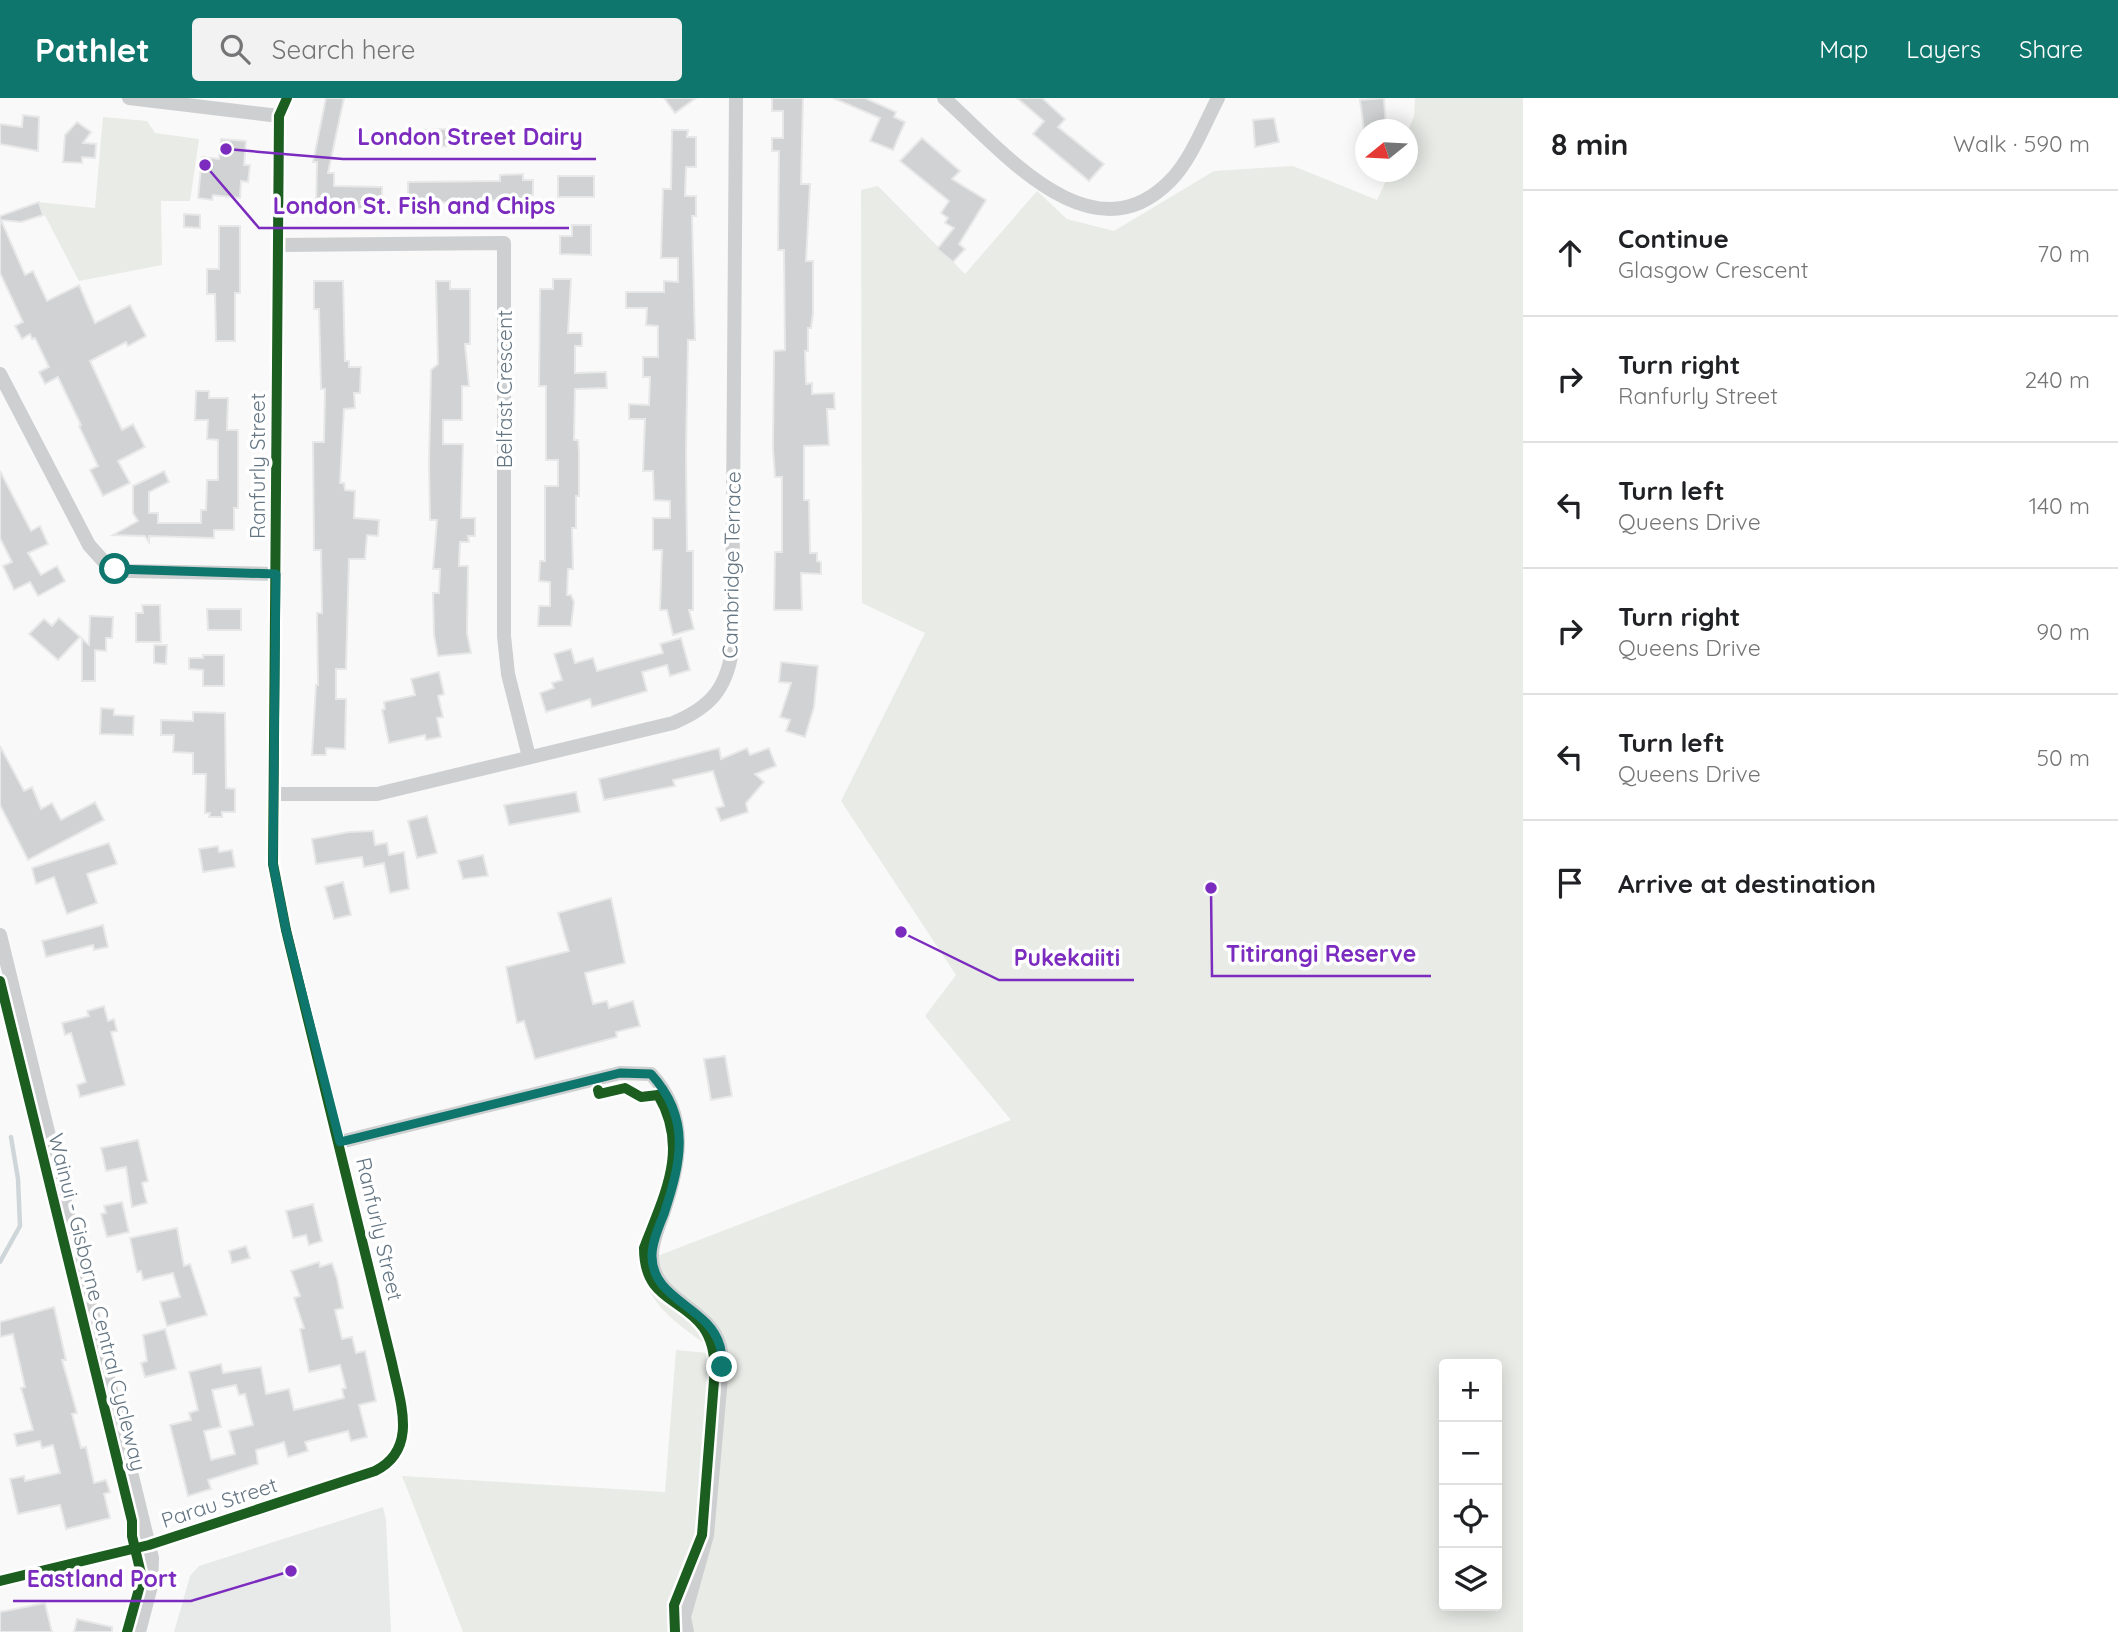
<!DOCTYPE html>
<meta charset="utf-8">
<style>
body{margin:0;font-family:Quicksand,sans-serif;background:#f2f2f2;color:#202124}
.controls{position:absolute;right:21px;bottom:21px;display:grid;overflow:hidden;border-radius:7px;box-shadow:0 4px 18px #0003}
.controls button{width:63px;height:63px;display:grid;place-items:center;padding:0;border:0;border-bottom:2px solid #e0e0e0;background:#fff;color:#202124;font:35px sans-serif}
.compass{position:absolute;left:1355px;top:21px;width:63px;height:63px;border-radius:50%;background:#fff;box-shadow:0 4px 18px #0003;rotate:252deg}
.stop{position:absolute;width:21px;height:21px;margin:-16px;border:5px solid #0f766e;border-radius:50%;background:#fff}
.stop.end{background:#0f766e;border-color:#fff;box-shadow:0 2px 7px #0008}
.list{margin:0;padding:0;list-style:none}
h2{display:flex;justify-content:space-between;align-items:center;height:91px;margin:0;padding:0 28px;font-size:30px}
h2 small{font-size:23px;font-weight:400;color:#757577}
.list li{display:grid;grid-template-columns:46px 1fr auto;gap:21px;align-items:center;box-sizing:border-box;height:126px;padding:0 28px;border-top:2px solid #e0e0e0}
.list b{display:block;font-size:26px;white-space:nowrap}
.list p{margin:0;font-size:23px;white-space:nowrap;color:#757577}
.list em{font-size:23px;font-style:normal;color:#757577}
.icon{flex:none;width:38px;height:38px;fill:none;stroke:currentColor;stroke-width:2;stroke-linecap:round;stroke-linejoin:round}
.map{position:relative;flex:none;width:1523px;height:1534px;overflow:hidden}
header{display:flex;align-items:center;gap:42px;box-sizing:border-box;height:98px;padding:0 35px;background:#0f766e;color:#fff}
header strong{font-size:33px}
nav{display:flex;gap:38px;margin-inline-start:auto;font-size:24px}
.search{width:490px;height:63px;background:#f2f2f2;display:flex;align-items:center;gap:18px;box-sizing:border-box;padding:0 24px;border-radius:7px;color:#757577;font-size:26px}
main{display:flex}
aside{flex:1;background:#fff}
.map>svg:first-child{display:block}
.built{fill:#e8e9e9}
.green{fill:#e8ebe6;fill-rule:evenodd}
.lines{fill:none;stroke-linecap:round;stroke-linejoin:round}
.stream{stroke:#ced6d9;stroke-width:4.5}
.building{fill:#d0d2d3;stroke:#e8e8e8;stroke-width:2;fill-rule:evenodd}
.street{stroke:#cecfd0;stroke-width:14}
.cycleway-casing{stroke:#fff;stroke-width:15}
.cycleway{stroke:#1b5e20;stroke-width:10}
.route{stroke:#0f766e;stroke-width:9}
.labels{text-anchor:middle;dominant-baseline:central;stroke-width:7;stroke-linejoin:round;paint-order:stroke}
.street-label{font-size:21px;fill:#657683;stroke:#fff}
.leader{fill:none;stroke:#7b2cbf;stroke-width:2.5}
.callout-dot{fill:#7b2cbf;stroke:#fff;stroke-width:2.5}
.callout-label{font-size:23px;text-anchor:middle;font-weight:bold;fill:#7b2cbf;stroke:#fff;stroke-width:7;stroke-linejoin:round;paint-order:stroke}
</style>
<header>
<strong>Pathlet</strong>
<div class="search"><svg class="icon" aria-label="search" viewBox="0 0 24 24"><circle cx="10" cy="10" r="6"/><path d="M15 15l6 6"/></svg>Search here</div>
<nav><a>Map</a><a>Layers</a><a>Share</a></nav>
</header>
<main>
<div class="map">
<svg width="1523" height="1534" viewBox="0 0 1523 1534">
<rect width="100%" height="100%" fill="#f9f9f9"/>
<polygon class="built" points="383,1409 386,1422 391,1534 174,1534 190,1478 199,1468"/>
<g class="green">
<path d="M1415,0H1523V1534H463L402,1378L665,1394L676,1252L707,1255L708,1248C674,1223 649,1208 639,1165L1011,1022L925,918L956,877L841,703L925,535L862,505L861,92L878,88L965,176L1037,93L1067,121L1114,133L1214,73L1293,68L1377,102L1390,74H1408V33L1414,18ZM1444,1266H1497V1508H1444Z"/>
<polygon points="103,19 147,23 155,35 199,41 190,103 161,103 162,167 79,183 38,104 95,110"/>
</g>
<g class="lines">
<polyline class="stream" points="0,1164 20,1128 18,1081 11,1039"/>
</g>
<g class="building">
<polygon points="326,0 344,0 328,75 334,75 334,88 382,89 382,112 316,109 317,64 313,64"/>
<polygon points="664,0 696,0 675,15"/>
<polygon points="772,0 803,0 801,86 810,86 806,163 813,163 813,215 811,230 808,230 808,253 805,253 806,286 812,285 812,296 834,295 835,311 827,311 829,347 804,348 804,402 809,402 810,455 817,455 817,463 821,464 821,476 801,475 802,512 774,512 775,454 782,454 782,379 775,379 773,350 774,253 785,252 784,152 778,152 779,53 772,53 772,40 783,40 783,13 772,13"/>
<polygon points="833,0 865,0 896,14 894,19 905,24 893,52 870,43 880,20"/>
<polygon points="1017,0 1042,0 1065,21 1058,29 1104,66 1089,83 1033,36 1044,23"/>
<polygon points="1384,0 1386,32 1364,32 1360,2"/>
<polygon points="23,17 39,19 38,53 0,46 0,26 22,29"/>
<polygon points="1274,20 1279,44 1255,49 1253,22"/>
<polygon points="77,24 91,34 83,45 96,46 95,60 82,59 82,65 63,64 65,37"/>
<polygon points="451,31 451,48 418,49 418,32"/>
<polygon points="672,32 688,32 687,39 696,39 696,69 686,69 685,98 696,98 696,118 692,118 695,242 688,242 686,354 687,453 693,453 693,512 689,512 694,531 673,537 667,512 660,512 662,452 653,452 653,420 670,420 670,403 654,402 653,373 643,373 645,321 629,321 629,306 649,307 650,279 643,279 643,259 658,259 658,228 646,227 647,210 626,210 626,194 664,194 664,183 678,184 678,160 661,160 663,91 671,91"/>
<polygon points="922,40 960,73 952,81 986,102 959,146 965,151 953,164 937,151 954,130 945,125 948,120 941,115 949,103 900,63"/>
<polygon points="221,41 246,43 244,67 250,67 248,84 241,83 240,100 213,97 212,102 198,100 202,59 219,61"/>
<polygon points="523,76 523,82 533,82 533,97 528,97 528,101 408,106 408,84 500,83 500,77"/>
<rect x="558" y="78" width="36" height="21"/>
<polygon points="39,104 43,117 21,124 1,122 25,177 33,173 47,203 79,187 95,225 130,207 146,238 128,248 126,244 90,263 122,332 133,326 145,349 118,363 130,385 103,398 90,372 98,368 79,328 81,327 58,279 45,286 39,274 49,269 35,240 32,241 30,236 22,241 15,228 23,224 0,175 0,118"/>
<polygon points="184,116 200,117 200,130 184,129"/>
<polygon points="572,127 591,127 591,157 560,156 560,138 572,138"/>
<polygon points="219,128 240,128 240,195 235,195 235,243 216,243 215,196 207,196 207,171 219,171"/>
<polygon points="553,181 571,181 568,235 582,235 582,248 575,248 575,275 606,274 607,290 575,291 574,342 578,342 579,354 579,398 576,398 576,430 572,430 573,471 568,471 567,497 571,497 574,504 571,528 538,528 539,508 550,508 550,484 539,483 540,463 545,463 545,388 558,388 558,362 546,362 546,288 539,288 540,191 553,191"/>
<polygon points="314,183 343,183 345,263 349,263 349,269 361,269 360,295 354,295 355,310 344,311 340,385 344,385 345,392 355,393 354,420 379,422 378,438 367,437 365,461 349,461 346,571 336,571 336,601 346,601 345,651 326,650 326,657 312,657 316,587 318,587 317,515 322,515 321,452 314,452 313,344 324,344 325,291 321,291 319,211 314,211"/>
<polygon points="436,183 450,183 450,191 470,191 470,246 465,246 469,288 462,288 462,322 443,322 443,346 463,346 461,420 475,420 475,438 468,438 469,444 460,444 459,468 468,468 467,535 471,555 438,558 434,537 433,495 439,495 440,471 433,471 437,422 430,422 429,364 431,272 438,266"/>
<polygon points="196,293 209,293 209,300 228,300 227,332 238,332 238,410 234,410 234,432 214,432 214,440 149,438 149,444 145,438 113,437 138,423 133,415 133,388 164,373 169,384 149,394 149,415 158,415 158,425 201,425 201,412 206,412 207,382 218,382 218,342 207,341 208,322 195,322"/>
<polygon points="0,373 31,433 40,428 48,446 28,455 41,477 57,468 65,483 38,498 30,484 14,492 3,468 12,464 0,440"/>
<polygon points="142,507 160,507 161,544 136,544 136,515 143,515"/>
<polygon points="207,511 241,511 241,532 208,532"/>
<polygon points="90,518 113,519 112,540 106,540 106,553 95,552 95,583 82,583 82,541 89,547"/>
<polygon points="59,520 80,539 58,562 29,536 44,521 52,528"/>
<polygon points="681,540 690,572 670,578 667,567 642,574 647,593 592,609 590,601 546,614 540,595 554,590 552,585 562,582 554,556 571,551 575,565 593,560 597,573 663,555 660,546"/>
<polygon points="154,547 167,547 166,566 154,565"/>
<polygon points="203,557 224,557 224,588 203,588 203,572 189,571 189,560 203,560"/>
<polygon points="781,564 818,568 814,609 805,639 786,633 790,622 780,619 791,585 779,584"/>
<polygon points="439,574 444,596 438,598 443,619 437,620 441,639 426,642 425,637 389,645 382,612 385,611 384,604 415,597 411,581"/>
<polygon points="101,610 114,611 114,617 134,618 133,637 100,636"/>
<polygon points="193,614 225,615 226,690 235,691 235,714 222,714 222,719 209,719 210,715 205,715 206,676 193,676 193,655 173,654 174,637 161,637 161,622 193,623"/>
<polygon points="0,648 24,693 32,689 41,711 52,705 61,722 95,704 104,722 28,762 0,707"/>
<polygon points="719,650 721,661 747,650 750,657 769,650 776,668 755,676 764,684 746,705 748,714 721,723 716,710 724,708 713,673 673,682 675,688 604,702 599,681"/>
<polygon points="576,694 580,714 509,727 504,707"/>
<polygon points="427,718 437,755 417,760 408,723"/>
<polygon points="373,733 375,747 387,745 389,757 404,754 409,791 390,795 384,765 364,769 362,759 316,766 312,741 349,734"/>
<polygon points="109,745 117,766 87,776 97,805 67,816 54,779 36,786 32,770"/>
<polygon points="218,748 219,754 232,752 235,769 203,774 199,751"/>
<polygon points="483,757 488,778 463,781 458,763"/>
<polygon points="343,784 351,817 334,821 325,789"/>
<polygon points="611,800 625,865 585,875 593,906 607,903 609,910 633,903 640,928 616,934 617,939 535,961 524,923 517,925 506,869 569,853 558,815"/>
<polygon points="103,827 108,849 94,852 93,847 46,859 42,843"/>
<polygon points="104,908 108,923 114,921 117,933 111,934 125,987 80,999 77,987 86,984 71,935 65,937 62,925 89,918 87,913"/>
<polygon points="725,958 732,998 711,1002 704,961"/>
<polygon points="138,1042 148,1083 142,1085 147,1105 132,1109 126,1069 106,1073 101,1050"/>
<polygon points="122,1104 129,1134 107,1139 101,1116 106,1115 104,1108"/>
<polygon points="313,1106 322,1143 309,1147 306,1137 293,1140 286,1113"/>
<polygon points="177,1130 184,1168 190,1166 207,1217 167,1228 160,1204 180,1199 173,1175 143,1182 141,1173 137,1174 130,1140"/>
<polygon points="246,1148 250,1160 232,1165 229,1153"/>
<path d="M319,1164L320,1169L332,1165L337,1180L343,1210L335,1212L342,1241L352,1239L356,1255L365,1253L376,1303L359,1307L367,1339L351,1343L348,1333L305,1344L308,1353L288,1359L284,1344L256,1352L258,1366L208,1382L211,1391L188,1398L170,1327L191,1322L189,1315L198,1312L189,1274L221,1266L223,1275L261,1269L266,1296L289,1291L294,1312L344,1300L342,1291L346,1290L340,1267L309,1274L300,1231L304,1230L294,1200L300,1198L291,1173ZM236,1287L239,1297L245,1296L253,1327L229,1333L235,1356L211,1362L204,1333L221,1329L212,1292Z"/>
<polygon points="54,1209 66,1262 62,1262 77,1315 72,1316 81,1350 86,1349 94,1385 106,1382 110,1394 104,1396 110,1420 66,1431 60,1407 18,1416 10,1381 24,1378 25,1383 60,1375 53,1347 42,1350 40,1343 17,1348 14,1336 33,1332 21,1290 25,1289 13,1236 0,1239 0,1224"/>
<polygon points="165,1231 176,1271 145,1279 141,1265 147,1263 143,1237"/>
<polygon points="45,1505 52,1534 0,1534 0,1514"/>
<polygon points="77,1521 112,1529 112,1534 74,1534"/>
</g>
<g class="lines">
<g class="street">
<polyline points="129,0 279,18"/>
<path d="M944,0C1001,51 1091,163 1170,83C1191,62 1204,27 1218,0"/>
<polyline points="278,147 504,145 504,538 508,576 529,659"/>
<polyline points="0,276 89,447 106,466 128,473 276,476"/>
<path d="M275,696H377L673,625C709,610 726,592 732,553L736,0"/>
<polyline points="0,837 152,1460 151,1488 139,1534"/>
<path d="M340,1044L620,975L651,976C690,1018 680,1066 663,1116C659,1128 652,1144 652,1157C651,1202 709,1208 720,1248C722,1254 721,1263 722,1269L707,1437L684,1519L687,1534"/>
<path d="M0,1483L149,1447L375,1373C419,1351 400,1304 392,1265L286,832L273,766L279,18L287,0"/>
</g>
<defs>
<g id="cycleway">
<polyline points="0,883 132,1423 132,1438 142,1480 127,1534"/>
<path d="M598,992L599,996L625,990L641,999L658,997C690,1051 664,1097 644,1150C644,1202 681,1199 703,1229C712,1242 714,1255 715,1270L702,1437L674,1507L675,1534"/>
<path d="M0,1483L149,1447L375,1373C419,1351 400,1304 392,1265L286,832L273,766L279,18L287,0"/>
</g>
</defs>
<use href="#cycleway" class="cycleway-casing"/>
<use href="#cycleway" class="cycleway"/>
</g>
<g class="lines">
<path class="route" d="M115,471L276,476L273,766L286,832L340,1044L620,975L651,976C692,1021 681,1064 664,1116C659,1128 652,1144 652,1157C651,1202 709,1208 720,1248C722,1254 721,1263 722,1269"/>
</g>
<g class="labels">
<g class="street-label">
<text transform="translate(504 291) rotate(-90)">Belfast Crescent</text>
<text transform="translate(257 368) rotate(-90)">Ranfurly Street</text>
<text transform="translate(731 467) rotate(-89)">Cambridge Terrace</text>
<text transform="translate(380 1131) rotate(77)">Ranfurly Street</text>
<text transform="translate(98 1204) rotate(76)">Wainui - Gisborne Central Cycleway</text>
<text transform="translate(219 1404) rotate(-18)">Parau Street</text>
</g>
</g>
<path class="leader" d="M226 51L343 61H596M205 67L259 130H569M1211 790L1212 878H1431M901 834L999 882H1134M291 1473L191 1503H13"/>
<g class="callout-dot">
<circle cx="226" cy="51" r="7"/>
<circle cx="205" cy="67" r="7"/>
<circle cx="1211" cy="790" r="7"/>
<circle cx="901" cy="834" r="7"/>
<circle cx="291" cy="1473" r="7"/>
</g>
<g class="callout-label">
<text x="470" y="47">London Street Dairy</text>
<text x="414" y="116">London St. Fish and Chips</text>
<text x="1321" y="864">Titirangi Reserve</text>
<text x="1067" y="868">Pukekaiiti</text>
<text x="102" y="1489">Eastland Port</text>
</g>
</svg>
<div class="controls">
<button>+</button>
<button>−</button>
<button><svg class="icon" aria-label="locate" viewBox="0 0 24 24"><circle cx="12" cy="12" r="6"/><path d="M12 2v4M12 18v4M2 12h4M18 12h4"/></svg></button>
<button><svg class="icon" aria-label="layers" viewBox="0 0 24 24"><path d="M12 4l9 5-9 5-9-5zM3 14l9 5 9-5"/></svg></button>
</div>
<svg class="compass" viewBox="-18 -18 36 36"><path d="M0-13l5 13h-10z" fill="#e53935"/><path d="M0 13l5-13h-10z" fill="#757577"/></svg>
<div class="stop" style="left:115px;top:471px"></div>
<div class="stop end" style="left:722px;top:1269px"></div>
</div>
<aside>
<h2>8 min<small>Walk · 590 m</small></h2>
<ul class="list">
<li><svg class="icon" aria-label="ahead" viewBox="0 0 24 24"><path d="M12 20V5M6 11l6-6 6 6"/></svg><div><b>Continue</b><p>Glasgow Crescent</p></div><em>70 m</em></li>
<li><svg class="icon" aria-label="right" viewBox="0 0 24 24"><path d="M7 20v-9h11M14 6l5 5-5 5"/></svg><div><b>Turn right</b><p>Ranfurly Street</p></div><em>240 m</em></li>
<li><svg class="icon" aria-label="left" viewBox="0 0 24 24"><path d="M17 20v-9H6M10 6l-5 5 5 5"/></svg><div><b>Turn left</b><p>Queens Drive</p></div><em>140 m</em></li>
<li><svg class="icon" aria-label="right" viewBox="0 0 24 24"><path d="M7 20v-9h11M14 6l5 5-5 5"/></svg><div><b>Turn right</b><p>Queens Drive</p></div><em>90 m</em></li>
<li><svg class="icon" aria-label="left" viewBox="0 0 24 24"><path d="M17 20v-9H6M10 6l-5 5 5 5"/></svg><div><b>Turn left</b><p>Queens Drive</p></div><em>50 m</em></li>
<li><svg class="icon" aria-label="arrive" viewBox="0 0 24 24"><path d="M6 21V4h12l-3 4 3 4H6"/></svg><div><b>Arrive at destination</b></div></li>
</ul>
</aside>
</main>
